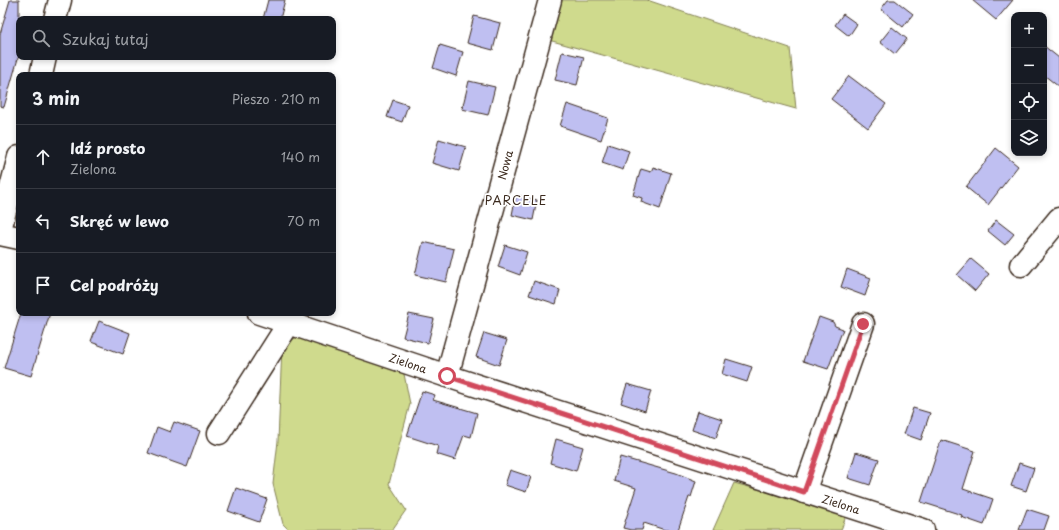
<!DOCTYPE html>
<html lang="pl">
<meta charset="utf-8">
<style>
body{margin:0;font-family:"Playpen Sans",sans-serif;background:#20242c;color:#f1f3f6}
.controls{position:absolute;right:12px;top:12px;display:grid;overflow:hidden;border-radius:8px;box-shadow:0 2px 6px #0003}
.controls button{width:36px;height:36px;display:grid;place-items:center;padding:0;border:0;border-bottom:1px solid #363941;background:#171b24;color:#f1f3f6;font:20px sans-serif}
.stop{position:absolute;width:12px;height:12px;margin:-9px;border:3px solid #d1495b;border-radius:50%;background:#fff}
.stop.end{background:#d1495b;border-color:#fff;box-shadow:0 1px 4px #0008}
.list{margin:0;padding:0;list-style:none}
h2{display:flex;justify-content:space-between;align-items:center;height:52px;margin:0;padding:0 16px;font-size:17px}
h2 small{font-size:13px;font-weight:400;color:#9ea1a6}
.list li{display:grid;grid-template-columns:26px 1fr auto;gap:12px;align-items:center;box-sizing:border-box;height:64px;padding:0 16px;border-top:1px solid #363941}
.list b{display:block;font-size:15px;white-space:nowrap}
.list p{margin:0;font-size:13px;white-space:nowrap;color:#9ea1a6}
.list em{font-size:13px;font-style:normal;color:#9ea1a6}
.icon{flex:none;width:22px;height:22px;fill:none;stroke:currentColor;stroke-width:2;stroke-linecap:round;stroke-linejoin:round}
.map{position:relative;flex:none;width:1059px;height:530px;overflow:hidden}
.search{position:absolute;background:#171b24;box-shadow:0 2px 6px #0003;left:16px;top:16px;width:320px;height:44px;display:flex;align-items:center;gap:10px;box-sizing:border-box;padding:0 14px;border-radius:8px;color:#9ea1a6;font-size:15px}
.panel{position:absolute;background:#171b24;box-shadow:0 2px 6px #0003;left:16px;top:72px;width:320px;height:244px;border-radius:8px}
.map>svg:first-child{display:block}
.green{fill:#cfda8d;stroke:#858256}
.building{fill:#bfbff1;stroke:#3b2a1e}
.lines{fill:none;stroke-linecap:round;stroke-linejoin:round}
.minor-casing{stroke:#3b2a1e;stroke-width:25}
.minor{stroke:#fff;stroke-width:22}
.route{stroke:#d1495b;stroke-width:5}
.labels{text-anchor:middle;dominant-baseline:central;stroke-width:3.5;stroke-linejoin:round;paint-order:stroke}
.street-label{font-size:11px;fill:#3b2a1e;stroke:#fff}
.neighbourhood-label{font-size:12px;letter-spacing:1px;fill:#3b2a1e;stroke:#fff}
</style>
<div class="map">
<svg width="1059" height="530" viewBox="0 0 1059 530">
<rect width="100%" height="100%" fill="#fff"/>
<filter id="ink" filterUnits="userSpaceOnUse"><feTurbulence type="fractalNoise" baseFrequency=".025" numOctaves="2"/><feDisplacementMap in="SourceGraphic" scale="8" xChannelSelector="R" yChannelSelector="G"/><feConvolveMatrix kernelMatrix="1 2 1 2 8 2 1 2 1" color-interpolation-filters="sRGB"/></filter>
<g filter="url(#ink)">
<g class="green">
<polygon points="556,0 647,0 790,48 796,109 545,39"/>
<polygon points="301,334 403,369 410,404 389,484 406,510 392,530 289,530 283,524 273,484 278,441 282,347"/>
<polygon points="734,483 847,513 841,530 713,530"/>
</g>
<g class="building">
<polygon points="10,0 19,0 19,55 4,107 0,106 0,34"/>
<polygon points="268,0 285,0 280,19 263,19"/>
<polygon points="888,0 895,0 913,14 903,27 881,9"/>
<polygon points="972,0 1013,0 996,20"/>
<polygon points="843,14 857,24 849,36 835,25"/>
<polygon points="474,16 500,23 493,50 467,43"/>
<polygon points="892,27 907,39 895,54 880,42"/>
<polygon points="440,45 463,52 456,76 433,68"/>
<polygon points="1044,46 1059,58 1059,87 1044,75"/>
<polygon points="562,52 584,57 577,85 555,80"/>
<polygon points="849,76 886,104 868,128 831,99"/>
<polygon points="469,81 495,87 488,115 462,109"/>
<polygon points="393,100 408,105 402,122 387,117"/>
<polygon points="567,104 608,118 601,140 560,126"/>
<polygon points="439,139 466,147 459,171 432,163"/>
<polygon points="608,144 629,151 623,170 602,163"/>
<polygon points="996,148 1018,166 988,205 966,187"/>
<polygon points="653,167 671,173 660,209 641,202 642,198 633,195 641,169 651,172"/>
<polygon points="516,195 537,200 533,220 512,215"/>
<polygon points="996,220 1014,234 1005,245 988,231"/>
<polygon points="423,242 454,249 446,282 415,275"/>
<polygon points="505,245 527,252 520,275 498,267"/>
<polygon points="971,259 989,274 975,291 957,275"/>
<polygon points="847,269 871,278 865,296 841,287"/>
<polygon points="534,281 560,290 556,304 529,295"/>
<polygon points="21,313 50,313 31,376 4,368"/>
<polygon points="409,314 434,319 428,343 403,337"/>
<polygon points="819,317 833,322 835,326 843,329 828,369 803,361"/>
<polygon points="99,321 130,333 123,354 91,342"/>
<polygon points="484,333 507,340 499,365 476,357"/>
<polygon points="726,359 752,367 747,382 722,374"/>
<polygon points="627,384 651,391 645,411 621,403"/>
<polygon points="422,391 435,395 433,400 477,413 471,437 464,435 455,460 436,454 438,446 407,436"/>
<polygon points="913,408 930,413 921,440 904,434"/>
<polygon points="698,411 722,419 716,438 692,430"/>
<polygon points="174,422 200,431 187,467 148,453 157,427 170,432"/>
<polygon points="556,439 583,447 576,471 550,463"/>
<polygon points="941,440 975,451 963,489 993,499 984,525 961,517 962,515 921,502"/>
<polygon points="856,452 879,459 870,485 848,478"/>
<polygon points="620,457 676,473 696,481 691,497 689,497 678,530 665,530 644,523 642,530 631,530 623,528 636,488 614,481"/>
<polygon points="1019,463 1034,468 1026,491 1011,486"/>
<polygon points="510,470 531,477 526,492 505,485"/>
<polygon points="236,488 267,499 259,522 228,511"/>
<polygon points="1027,509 1049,516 1044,530 1019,530"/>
</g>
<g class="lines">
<defs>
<g id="minor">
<polyline points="55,19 60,0"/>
<polyline points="41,75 45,57"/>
<polyline points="0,230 19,157"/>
<polyline points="0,234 19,238"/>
<polyline points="1021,265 1059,219"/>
<polyline points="259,313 447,376 923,530"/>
<polyline points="447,376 550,0"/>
<polyline points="219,433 289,323"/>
<polyline points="804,492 863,324"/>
</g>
</defs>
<use href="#minor" class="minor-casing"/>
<use href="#minor" class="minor"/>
</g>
</g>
<g class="lines" filter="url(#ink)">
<polyline class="route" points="447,376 804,492 863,324"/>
</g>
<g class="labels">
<g class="street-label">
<text transform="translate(505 165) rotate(-75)">Nowa</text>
<text transform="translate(408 363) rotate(19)">Zielona</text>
<text transform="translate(841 504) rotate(18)">Zielona</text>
</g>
<g class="neighbourhood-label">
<text x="516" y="200">PARCELE</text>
</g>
</g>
</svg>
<div class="controls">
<button>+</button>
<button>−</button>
<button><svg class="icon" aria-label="locate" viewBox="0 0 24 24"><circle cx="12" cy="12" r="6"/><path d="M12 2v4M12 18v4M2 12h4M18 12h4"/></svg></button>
<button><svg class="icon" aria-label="layers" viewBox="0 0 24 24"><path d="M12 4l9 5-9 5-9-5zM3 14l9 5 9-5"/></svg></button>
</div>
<div class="stop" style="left:447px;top:376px"></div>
<div class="stop end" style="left:863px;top:324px"></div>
<div class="search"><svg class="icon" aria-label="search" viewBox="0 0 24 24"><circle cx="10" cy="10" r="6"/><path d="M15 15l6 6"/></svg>Szukaj tutaj</div>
<section class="panel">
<h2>3 min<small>Pieszo · 210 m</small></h2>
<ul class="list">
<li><svg class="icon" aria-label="ahead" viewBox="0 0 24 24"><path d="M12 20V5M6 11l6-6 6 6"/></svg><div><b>Idź prosto</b><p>Zielona</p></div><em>140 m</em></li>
<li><svg class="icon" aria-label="left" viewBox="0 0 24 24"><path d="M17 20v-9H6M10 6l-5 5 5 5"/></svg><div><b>Skręć w lewo</b></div><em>70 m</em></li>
<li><svg class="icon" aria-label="arrive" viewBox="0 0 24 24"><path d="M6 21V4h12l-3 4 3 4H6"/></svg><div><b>Cel podróży</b></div></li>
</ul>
</section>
</div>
